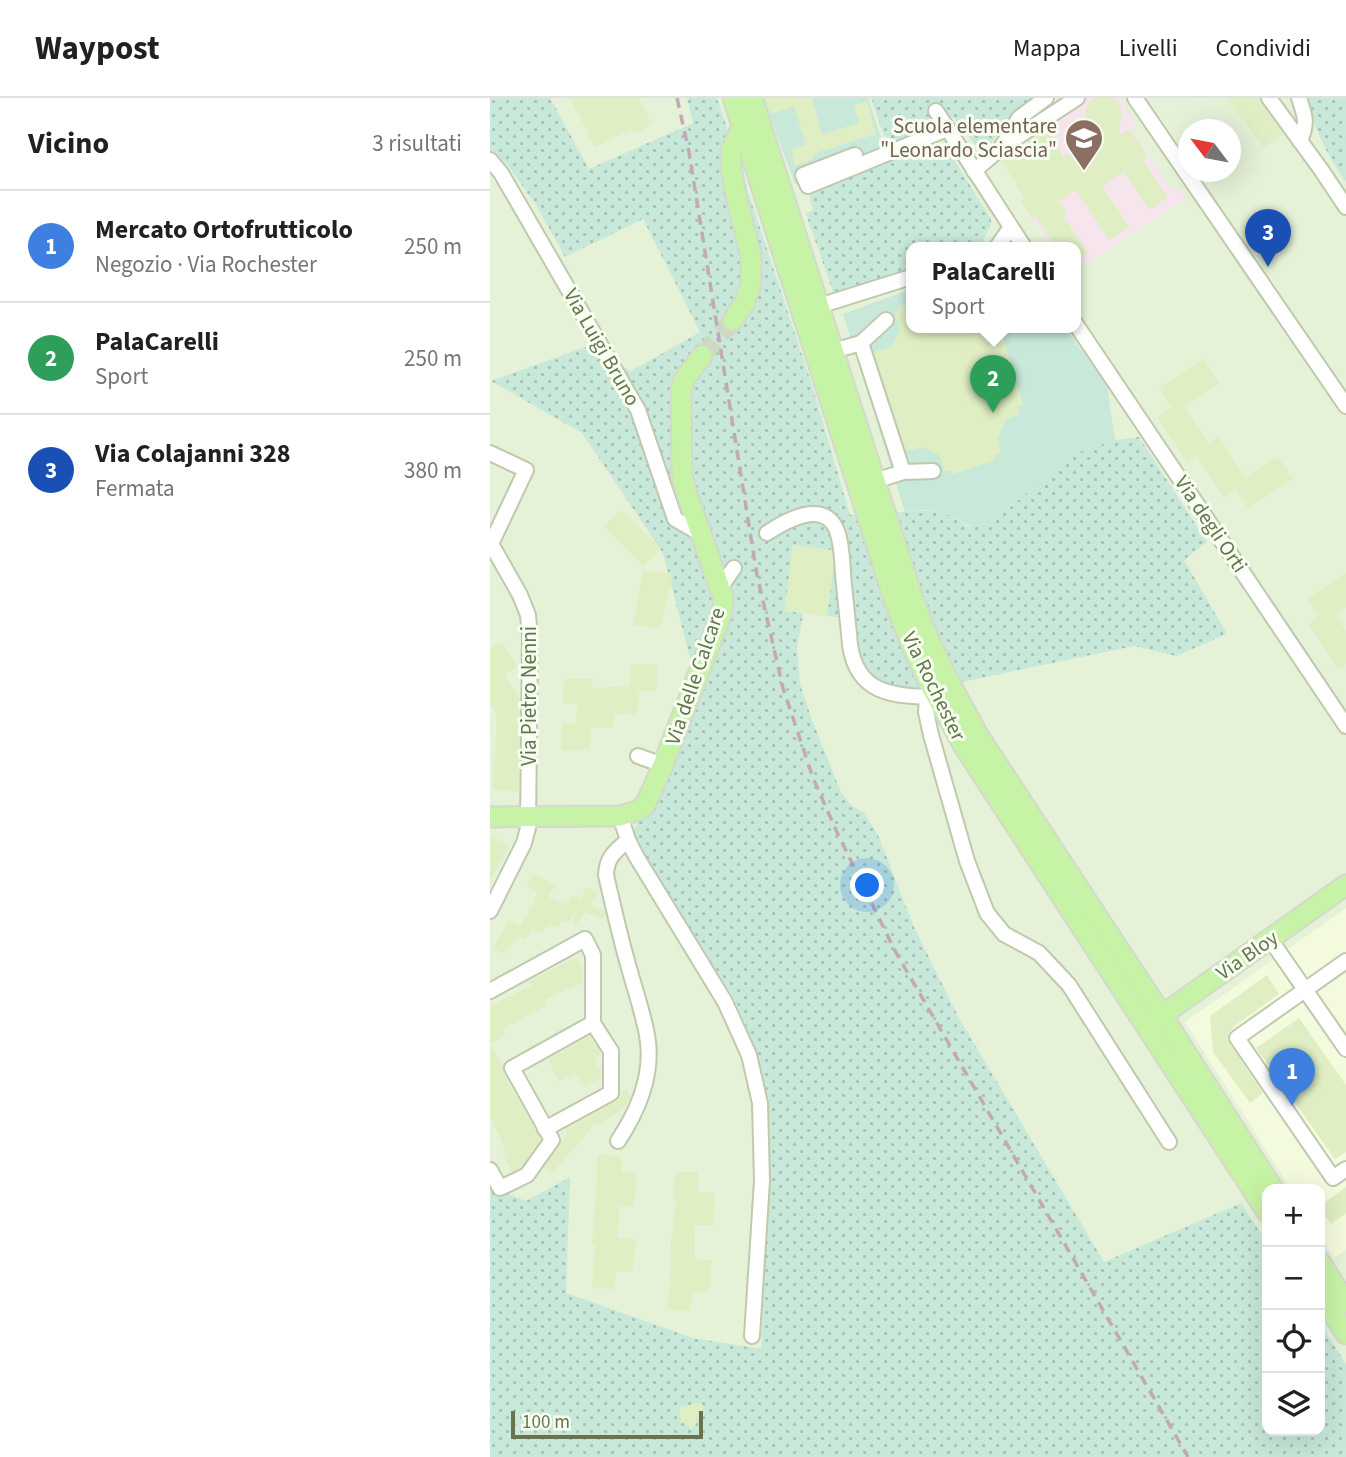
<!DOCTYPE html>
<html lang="it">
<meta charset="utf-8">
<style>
body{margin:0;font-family:"Source Sans 3",sans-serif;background:#f6f6f6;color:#202124}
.controls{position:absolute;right:21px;bottom:21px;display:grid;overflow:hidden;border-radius:14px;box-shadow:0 7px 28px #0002}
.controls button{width:63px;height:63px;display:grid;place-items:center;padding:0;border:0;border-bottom:2px solid #e0e0e0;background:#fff;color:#202124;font:35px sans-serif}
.compass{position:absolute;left:688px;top:21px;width:63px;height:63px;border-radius:50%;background:#fff;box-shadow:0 7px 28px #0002;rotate:302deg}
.scale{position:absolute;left:21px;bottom:18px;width:192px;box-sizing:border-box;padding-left:7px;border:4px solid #68734f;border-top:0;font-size:19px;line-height:24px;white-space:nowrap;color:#68734f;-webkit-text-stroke:5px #f5feef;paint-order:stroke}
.you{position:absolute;left:378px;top:788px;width:24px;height:24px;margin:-18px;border:5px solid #fff;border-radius:50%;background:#1a73e8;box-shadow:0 0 0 10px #1a73e833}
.badge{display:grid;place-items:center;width:46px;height:46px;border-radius:50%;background:#69743c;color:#fff;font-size:23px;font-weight:700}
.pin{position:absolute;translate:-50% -58px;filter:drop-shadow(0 2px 4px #0008)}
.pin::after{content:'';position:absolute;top:37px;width:24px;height:21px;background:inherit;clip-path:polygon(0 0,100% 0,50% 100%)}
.popup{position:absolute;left:416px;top:144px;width:175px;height:91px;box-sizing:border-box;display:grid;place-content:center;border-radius:14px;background:#fff;filter:drop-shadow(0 2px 5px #0005);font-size:23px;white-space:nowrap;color:#757577}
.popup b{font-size:26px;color:#202124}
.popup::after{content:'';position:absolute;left:50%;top:100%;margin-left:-14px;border:14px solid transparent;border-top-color:#fff}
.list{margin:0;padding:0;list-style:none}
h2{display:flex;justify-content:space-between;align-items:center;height:91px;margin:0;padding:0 28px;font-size:30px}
h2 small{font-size:23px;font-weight:400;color:#757577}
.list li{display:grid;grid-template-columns:46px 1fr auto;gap:21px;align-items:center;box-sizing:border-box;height:112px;padding:0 28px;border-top:2px solid #e0e0e0}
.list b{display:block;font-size:26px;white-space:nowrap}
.list p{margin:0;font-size:23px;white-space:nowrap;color:#757577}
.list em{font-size:23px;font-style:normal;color:#757577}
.icon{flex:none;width:38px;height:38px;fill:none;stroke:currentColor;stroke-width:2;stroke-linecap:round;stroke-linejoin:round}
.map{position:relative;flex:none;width:856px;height:1359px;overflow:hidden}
header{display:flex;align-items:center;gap:42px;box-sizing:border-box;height:98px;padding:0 35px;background:#fff;border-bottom:2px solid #e0e0e0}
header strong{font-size:33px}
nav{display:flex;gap:38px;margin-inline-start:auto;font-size:24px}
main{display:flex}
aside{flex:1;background:#fff}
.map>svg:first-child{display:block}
.residential{fill:#e5f2d8;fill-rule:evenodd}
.commercial{fill:#f3fade}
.education{fill:#f7e5ed}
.green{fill:url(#green-dots)}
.pitch{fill:#c8e8da}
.building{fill:#dfeec3}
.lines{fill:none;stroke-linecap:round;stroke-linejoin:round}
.major-tunnel{stroke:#cfd9c2;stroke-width:19;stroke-dasharray:19 10;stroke-linecap:butt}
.minor-casing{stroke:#bec9ad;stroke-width:18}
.major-casing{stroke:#d5d8ce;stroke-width:23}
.minor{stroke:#fff;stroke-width:14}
.major{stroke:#c7f3a7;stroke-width:19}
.rail{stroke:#c4a8b6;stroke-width:3.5;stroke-dasharray:10 7;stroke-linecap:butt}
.labels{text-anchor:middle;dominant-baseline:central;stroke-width:6;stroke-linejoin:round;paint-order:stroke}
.education-label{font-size:21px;fill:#785e54;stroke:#f5feef;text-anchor:end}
.street-label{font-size:21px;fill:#68734f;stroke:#f5feef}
</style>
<header>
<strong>Waypost</strong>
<nav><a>Mappa</a><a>Livelli</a><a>Condividi</a></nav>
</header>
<main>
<aside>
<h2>Vicino<small>3 risultati</small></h2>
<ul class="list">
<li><span class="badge" style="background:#3f7fe0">1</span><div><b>Mercato Ortofrutticolo</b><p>Negozio · Via Rochester</p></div><em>250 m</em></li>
<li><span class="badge" style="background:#2e9e5b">2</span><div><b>PalaCarelli</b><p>Sport</p></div><em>250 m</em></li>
<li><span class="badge" style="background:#1a4fb4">3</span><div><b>Via Colajanni 328</b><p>Fermata</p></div><em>380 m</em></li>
</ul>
</aside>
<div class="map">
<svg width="856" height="1359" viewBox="0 0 856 1359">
<defs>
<pattern id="green-dots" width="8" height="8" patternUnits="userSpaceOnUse" patternTransform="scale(1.75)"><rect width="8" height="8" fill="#c8e8da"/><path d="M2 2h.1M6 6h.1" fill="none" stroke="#a6c0b3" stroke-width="1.8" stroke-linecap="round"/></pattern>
</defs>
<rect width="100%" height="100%" fill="#f1fbe9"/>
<path class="residential" d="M0,0H856V1359H0ZM698,32H740V74H698ZM421,149H585V229H421ZM777,1091H830V1333H777Z"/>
<polygon class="commercial" points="856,810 856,1152 844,1160 830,1137 830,1091 801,1091 695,924"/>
<polygon class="education" points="598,0 630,0 647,27 641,31 681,91 687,88 696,101 585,173 585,149 561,149 531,103 535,99 509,59"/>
<g class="green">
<path d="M0,0H60L99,71L203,25L197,0H227L322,287L360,417L447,412L461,418L477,428L492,427L503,424L581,357L625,342L649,339L717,444L694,462L737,536L686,558L644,548L428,593C407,589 379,583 370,561C364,549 364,535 363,521L337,518L345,453L303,447L295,513L313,515L307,551L310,586L322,622L351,694L361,707L374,715L388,737L424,829L469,920L614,1164L751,1105L777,1145V1333H830V1226L856,1266V1359H0V1087L12,1094L36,1103L80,1079L76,1195L203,1240L271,1251L279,1054V1002L268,960L254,923L244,900L150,753L144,738L145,729L163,706L209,595L173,455L92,335L1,283L95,249L141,273L210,234L153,121L75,159L48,110L17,66L0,52Z"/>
<polygon points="381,0 542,0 504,40 499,50 493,52 487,49 464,20 410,43 394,38"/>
<path d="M816,0H856V84C836,55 826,34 816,0Z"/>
<polygon points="440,46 453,49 459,54 501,121 501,126 491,147 489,149 421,149 421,172 344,197 316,116 323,112 318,92 430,48"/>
</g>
<g class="pitch">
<polygon points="271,0 378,0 395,52 305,86 279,16 276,17"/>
<path d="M421,191V229H575L617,288L625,342L581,357L503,424C470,434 476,421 450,413C440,410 426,413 415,414L353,216Z"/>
</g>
<g class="building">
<polygon points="80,0 148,0 162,26 144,36 141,31 105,49"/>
<polygon points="275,0 322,0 332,36 369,25 364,7 377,3 386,36 323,56 324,61 305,67 301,51 316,47 304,8 280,16"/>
<polygon points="604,0 624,0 630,8 632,14 629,38 639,31 658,59 653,62 678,99 659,112 634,74 612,88 639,129 619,142 586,92 569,103 577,114 573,117 598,155 585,164 585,149 565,149 546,119 543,121 531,103 535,100 511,63 519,56 556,32 574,59 607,38 597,24 595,19 597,7"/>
<polygon points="737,0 768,0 793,36 774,50"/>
<polygon points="421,204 421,229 510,229 533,306 527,309 530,316 516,322 508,340 511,355 504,358 506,362 463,376 461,372 454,373 450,358 434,349 417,353 415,350 384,254 401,249 410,233 405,215 408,213 408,208"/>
<polygon points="714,261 729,286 695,308 718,345 729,338 755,380 788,359 803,381 758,410 746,391 734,400 707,358 697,365 667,319 681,310 669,290"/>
<polygon points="131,412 171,450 153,468 113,428"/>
<polygon points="303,447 342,452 343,470 337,518 295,513"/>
<polygon points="153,473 183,476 170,531 143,527"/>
<polygon points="856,475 856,509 845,516 856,533 856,566 848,571 819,526 828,519 817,501"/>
<polygon points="12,543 27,569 15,577 30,602 29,694 3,691 7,618 0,605 0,551"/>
<polygon points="168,566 166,593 149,593 147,616 125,617 122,630 101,630 100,651 71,652 72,626 86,625 87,606 73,605 74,581 103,581 102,590 139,588 141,567"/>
<polygon points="0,738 19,747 0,784"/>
<polygon points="43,776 66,787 58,799 76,807 82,798 91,802 96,789 108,795 100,807 114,813 115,816 113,821 95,814 85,828 82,826 87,811 78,825 72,823 68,829 58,826 51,835 42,831 35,842 28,838 15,856 3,850 19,822 30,827 44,805 42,805 48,793 36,789"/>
<polygon points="86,860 93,873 93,884 54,902 57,907 13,931 15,937 0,946 0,908 41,888 40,883"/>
<polygon points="777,877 789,896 743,929 737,940 739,945 773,995 760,1005 723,954 720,918"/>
<polygon points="809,920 856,987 856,1054 845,1061 766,950"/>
<polygon points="100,938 111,956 104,960 111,973 111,980 93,989 85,975 69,983 58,962"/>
<polygon points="0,947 13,968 17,983 51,1041 31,1069 22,1074 12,1053 16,1052 0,1019"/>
<polygon points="137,991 140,1000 136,1008 107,1028 107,1024 62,1075 54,1070 77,1036 76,1031 126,1003 130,999 131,995"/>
<polygon points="107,1056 131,1058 132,1074 147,1075 144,1109 129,1108 128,1140 146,1141 142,1174 126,1174 125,1191 102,1190 105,1147 102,1147 107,1083"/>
<polygon points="185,1074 208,1074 208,1094 225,1095 223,1127 205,1127 205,1161 222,1162 219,1193 202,1196 200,1212 178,1212 180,1182 181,1145 186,1103 183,1102"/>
<polygon points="856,1089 856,1115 841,1126 830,1111 830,1108"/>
<polygon points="212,1305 214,1318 207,1319 206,1327 201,1331 194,1325 191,1325 189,1309"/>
</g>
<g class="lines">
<polyline class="major-tunnel" points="212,258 243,222"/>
<defs>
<g id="minor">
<polyline points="645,0 856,308"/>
<polyline points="779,0 832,73 856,109"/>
<path d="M809,0C815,18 818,24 810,43"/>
<polyline points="446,13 534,149"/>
<polyline points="515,47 587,0"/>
<polyline points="365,57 313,77 318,88 457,31"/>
<polyline points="0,62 11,75 148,312 185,421 211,436"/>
<polyline points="484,73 511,50 529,20 556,0"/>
<polyline points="507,149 521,129"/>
<polyline points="329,208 421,179"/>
<polyline points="396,222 371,245 413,374 443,373"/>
<polyline points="585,225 856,628"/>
<polyline points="343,253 371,245"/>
<polyline points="0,355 36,372 1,446"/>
<polyline points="385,383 413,374"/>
<path d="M277,435C295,423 335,400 347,433C352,446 352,462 353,476C355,500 358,523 360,547C367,596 403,598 444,599"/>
<polyline points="0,444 30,497 38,517 40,538 38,730 34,745 0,813"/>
<polyline points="230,490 244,470"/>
<polyline points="437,599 436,614 441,637 477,763 497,815 514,836 549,855 579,887 679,1044"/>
<polyline points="148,658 173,667"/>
<polyline points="130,718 138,742 146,758 235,904 259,957 270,1005 272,1083 262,1238"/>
<polyline points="780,841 856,951"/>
<polyline points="856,863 747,940 843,1080 856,1071"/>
<polyline points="0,893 95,841 103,857 103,925 121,953 121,995 55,1031"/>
<path d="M128,1043C148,1013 164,975 157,937C153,915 145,892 139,870C130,839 123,808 116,777C117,758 125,754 138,742"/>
<polyline points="0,1072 10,1090 37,1077 62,1042 22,970 103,925"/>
</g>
<g id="major">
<polyline points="243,0 406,507 423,551 440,587 473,647 777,1114"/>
<polyline points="262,0 423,501 440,544 456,578 488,637 672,917 783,1091"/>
<polyline points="243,222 255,204 261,185 261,158 245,94 241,67 241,53 252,28 258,26"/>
<polyline points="0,719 130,718 147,713 154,708 158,701 173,667 230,520 233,509 233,499 194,387 192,377 191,291 195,280 212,258"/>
<polyline points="664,923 856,787"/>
<polyline points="830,1164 856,1205"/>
<polyline points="830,1195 856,1236"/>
</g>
</defs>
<use href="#minor" class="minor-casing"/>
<use href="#major" class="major-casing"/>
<use href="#minor" class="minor"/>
<use href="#major" class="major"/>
<polyline class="rail" points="187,0 199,54 267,477 293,590 323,680 346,732 404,851 698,1359"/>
</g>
<defs>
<symbol id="school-pin" viewBox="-11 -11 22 30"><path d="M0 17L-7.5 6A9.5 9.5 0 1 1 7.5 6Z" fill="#8d6e63" stroke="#f5feef"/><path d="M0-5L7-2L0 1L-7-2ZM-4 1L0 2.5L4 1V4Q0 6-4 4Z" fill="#fff"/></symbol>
</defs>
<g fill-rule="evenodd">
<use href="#school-pin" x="572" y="18" width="44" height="60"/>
</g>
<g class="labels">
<g class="education-label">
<text x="567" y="28">Scuola elementare<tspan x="567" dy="24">"Leonardo Sciascia"</tspan></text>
</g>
<g class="street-label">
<text transform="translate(112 249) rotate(60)">Via Luigi Bruno</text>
<text transform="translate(721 426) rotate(56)">Via degli Orti</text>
<text transform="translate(205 578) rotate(-71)">Via delle Calcare</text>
<text transform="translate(444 588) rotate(64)">Via Rochester</text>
<text transform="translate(39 598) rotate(-90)">Via Pietro Nenni</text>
<text transform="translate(757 857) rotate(-35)">Via Bloy</text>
</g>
</g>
</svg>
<div class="controls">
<button>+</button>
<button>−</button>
<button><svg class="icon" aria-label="locate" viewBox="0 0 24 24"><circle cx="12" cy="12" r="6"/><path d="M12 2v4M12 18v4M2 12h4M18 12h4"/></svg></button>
<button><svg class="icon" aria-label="layers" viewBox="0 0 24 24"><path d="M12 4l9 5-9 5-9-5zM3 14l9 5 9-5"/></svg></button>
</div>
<svg class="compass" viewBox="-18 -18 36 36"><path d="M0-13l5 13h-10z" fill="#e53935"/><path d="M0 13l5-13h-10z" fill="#757577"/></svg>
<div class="scale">100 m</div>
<div class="you"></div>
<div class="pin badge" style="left:802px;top:1008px;background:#3f7fe0">1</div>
<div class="pin badge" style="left:503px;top:315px;background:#2e9e5b">2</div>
<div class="popup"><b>PalaCarelli</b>Sport</div>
<div class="pin badge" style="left:778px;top:169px;background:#1a4fb4">3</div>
</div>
</main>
